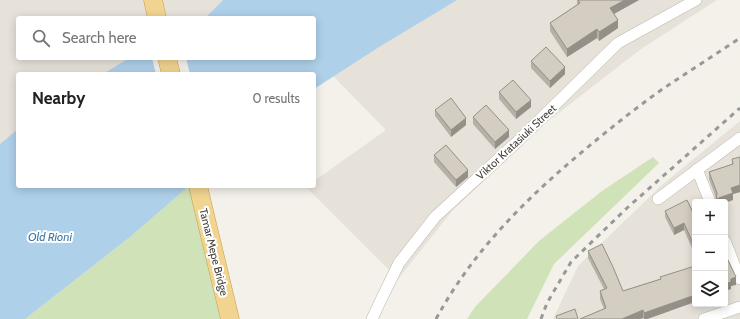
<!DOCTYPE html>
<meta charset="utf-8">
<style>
body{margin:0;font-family:Cabin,sans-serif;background:#f2f2f2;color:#222}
.controls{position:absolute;right:12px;bottom:12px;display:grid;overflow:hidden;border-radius:4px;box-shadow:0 2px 10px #0003}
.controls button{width:36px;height:36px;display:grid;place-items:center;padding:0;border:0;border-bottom:1px solid #e0e0e0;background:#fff;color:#222;font:20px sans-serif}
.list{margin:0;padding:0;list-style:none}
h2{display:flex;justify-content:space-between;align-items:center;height:52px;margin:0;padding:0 16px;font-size:17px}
h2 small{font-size:13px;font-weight:400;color:#767676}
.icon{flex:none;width:22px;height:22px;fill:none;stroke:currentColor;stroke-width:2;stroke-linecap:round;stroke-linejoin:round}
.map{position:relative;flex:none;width:740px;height:319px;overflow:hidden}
.search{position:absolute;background:#fff;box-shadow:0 2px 10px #0003;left:16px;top:16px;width:300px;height:44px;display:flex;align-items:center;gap:10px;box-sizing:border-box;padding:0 14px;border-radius:4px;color:#767676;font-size:15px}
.panel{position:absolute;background:#fff;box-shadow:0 2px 10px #0003;left:16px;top:72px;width:300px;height:116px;border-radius:4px}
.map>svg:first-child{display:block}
.residential{fill:#e6e2d9;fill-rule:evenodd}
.green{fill:#cfe2b8}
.water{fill:#aed0e8}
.pier{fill:#f3f1ea}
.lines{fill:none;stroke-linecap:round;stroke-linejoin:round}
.minor-casing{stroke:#beb8ae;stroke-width:12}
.trunk-casing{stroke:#cb9f4c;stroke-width:19}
.minor{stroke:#fff;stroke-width:11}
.trunk{stroke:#f0d490;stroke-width:18}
.rail{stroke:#989898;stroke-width:3;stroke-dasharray:5 5;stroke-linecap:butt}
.wall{fill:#b6b0a6}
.shaded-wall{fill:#949087}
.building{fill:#d4cdc1;stroke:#949087}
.labels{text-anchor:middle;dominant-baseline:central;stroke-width:4;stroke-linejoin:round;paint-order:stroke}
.street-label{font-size:11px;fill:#464139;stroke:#fff}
.water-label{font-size:12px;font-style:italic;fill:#3e78a6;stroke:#fff}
</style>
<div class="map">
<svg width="740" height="319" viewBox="0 0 740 319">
<rect width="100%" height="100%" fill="#f3f1ea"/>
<g class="residential">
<polygon points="0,0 223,0 205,18 18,18 18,58 129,58 103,74 18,74 18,129 0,144"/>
<polygon points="224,0 717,0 641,49 547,122 453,210 398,279 306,187 314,186 314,181 386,130 334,77 307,58 314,58 314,18"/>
<path d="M740,121V319H553L578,266L663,184ZM695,202H725V304H695Z"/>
</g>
<g class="green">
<polygon points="653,157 659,163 554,264 527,319 467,319 475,307 539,241 602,191"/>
<polygon points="189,186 225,319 25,319 130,237"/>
</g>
<g class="water">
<polygon points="223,0 457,0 379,47 314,89 314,74 103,74 129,58 314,58 314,18 205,18"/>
<polygon points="18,129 18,186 189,186 130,237 25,319 0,319 0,144"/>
</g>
<polygon class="pier" points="152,58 186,58 190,74 156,74"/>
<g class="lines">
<defs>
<g id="minor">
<polyline points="697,169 710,202"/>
<polyline points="658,199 740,138"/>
<polyline points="725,241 740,279"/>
<polyline points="372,319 379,304 399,263 435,217 518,141 618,43 696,0"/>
<polyline points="704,319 740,307"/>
</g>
<g id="trunk">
<polyline points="153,0 157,18"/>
<polyline points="167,58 171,74"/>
<polyline points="198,186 230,319"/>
</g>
</defs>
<use href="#minor" class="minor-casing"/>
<use href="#trunk" class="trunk-casing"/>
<use href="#minor" class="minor"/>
<use href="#trunk" class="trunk"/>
<g class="rail">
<path d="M436,319C475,247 532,193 594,142C617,123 640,105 664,88C689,71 715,55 740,38"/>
<polyline points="541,319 547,303 571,262 627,208 740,108"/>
</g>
</g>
<g class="wall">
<polygon points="577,0 639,0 614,14 618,28 599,41 597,38 567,57 550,31 550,23 577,5"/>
<polygon points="531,61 565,74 550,88 531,68"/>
<polygon points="499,92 531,107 516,119 499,99"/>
<polygon points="435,110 466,125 451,137 435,116"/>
<polygon points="473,117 509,137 495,149 473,124"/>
<polygon points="434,155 468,177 456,187 434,162"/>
<polygon points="740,157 740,192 733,194 733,200 716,202 716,198 709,179 709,172 732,164 732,159"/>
<polygon points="665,211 695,217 695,255 684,230 674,235 665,217"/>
<polygon points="588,251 623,291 660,279 660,277 670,311 647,319 644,319 643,318 640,319 580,319 604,309 600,299 600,291 604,289 588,258"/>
</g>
<g class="shaded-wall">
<polygon points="625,0 639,0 610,16 610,8"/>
<polygon points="618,20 618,28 599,41 599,32"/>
<polygon points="597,29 597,38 567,57 567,49"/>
<polygon points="565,67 565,74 550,88 550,81"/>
<polygon points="531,100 531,107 516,119 516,112"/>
<polygon points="466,118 466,125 451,137 451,130"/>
<polygon points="509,130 509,137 495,149 495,142"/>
<polygon points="468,170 468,177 456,187 456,180"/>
<polygon points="740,185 740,192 733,194 733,200 725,203 725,202 716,202 716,199 731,188"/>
<polygon points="684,223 684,230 674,235 674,228"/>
<polygon points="736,277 736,285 731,286 731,289 725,291 725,284 731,279"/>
<polygon points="695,295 695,302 647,319 644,319 644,313"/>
<polygon points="643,310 643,318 640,319 622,319"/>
</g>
<g class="building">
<polygon points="578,0 625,0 610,8 618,20 599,32 597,29 567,49 550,23 580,3"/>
<polygon points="546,47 565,67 550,81 531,61"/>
<polygon points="513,80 531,100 516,112 499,92"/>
<polygon points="451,98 466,118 451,130 435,110"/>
<polygon points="486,105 509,130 495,142 473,117"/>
<polygon points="446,145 468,170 456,180 434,155"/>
<polygon points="740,157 740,185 731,188 733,193 716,199 717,193 709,172 733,164 732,159"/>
<polygon points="687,200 695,217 695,248 684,223 674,228 665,211"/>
<polygon points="602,244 613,267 623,291 661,279 660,277 695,266 695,295 644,313 643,310 622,319 580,319 606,308 600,291 607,288 588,251"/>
<polygon points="727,258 736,277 731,279 731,282 725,284 725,259"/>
<polygon points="575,309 578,319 557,319 556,316"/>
</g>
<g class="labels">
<g class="street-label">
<text transform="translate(516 142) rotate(-43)">Viktor Kratasiuki Street</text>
<text transform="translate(214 252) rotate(76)">Tamar Mepe Bridge</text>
</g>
<g class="water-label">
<text x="50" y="236">Old Rioni</text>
</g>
</g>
</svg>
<div class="controls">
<button>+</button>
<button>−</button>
<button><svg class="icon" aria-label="layers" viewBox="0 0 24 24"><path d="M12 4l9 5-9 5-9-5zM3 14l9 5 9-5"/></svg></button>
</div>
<div class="search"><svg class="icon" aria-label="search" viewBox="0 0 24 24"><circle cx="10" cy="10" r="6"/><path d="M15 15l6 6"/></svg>Search here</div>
<section class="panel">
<h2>Nearby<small>0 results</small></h2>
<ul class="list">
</ul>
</section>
</div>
